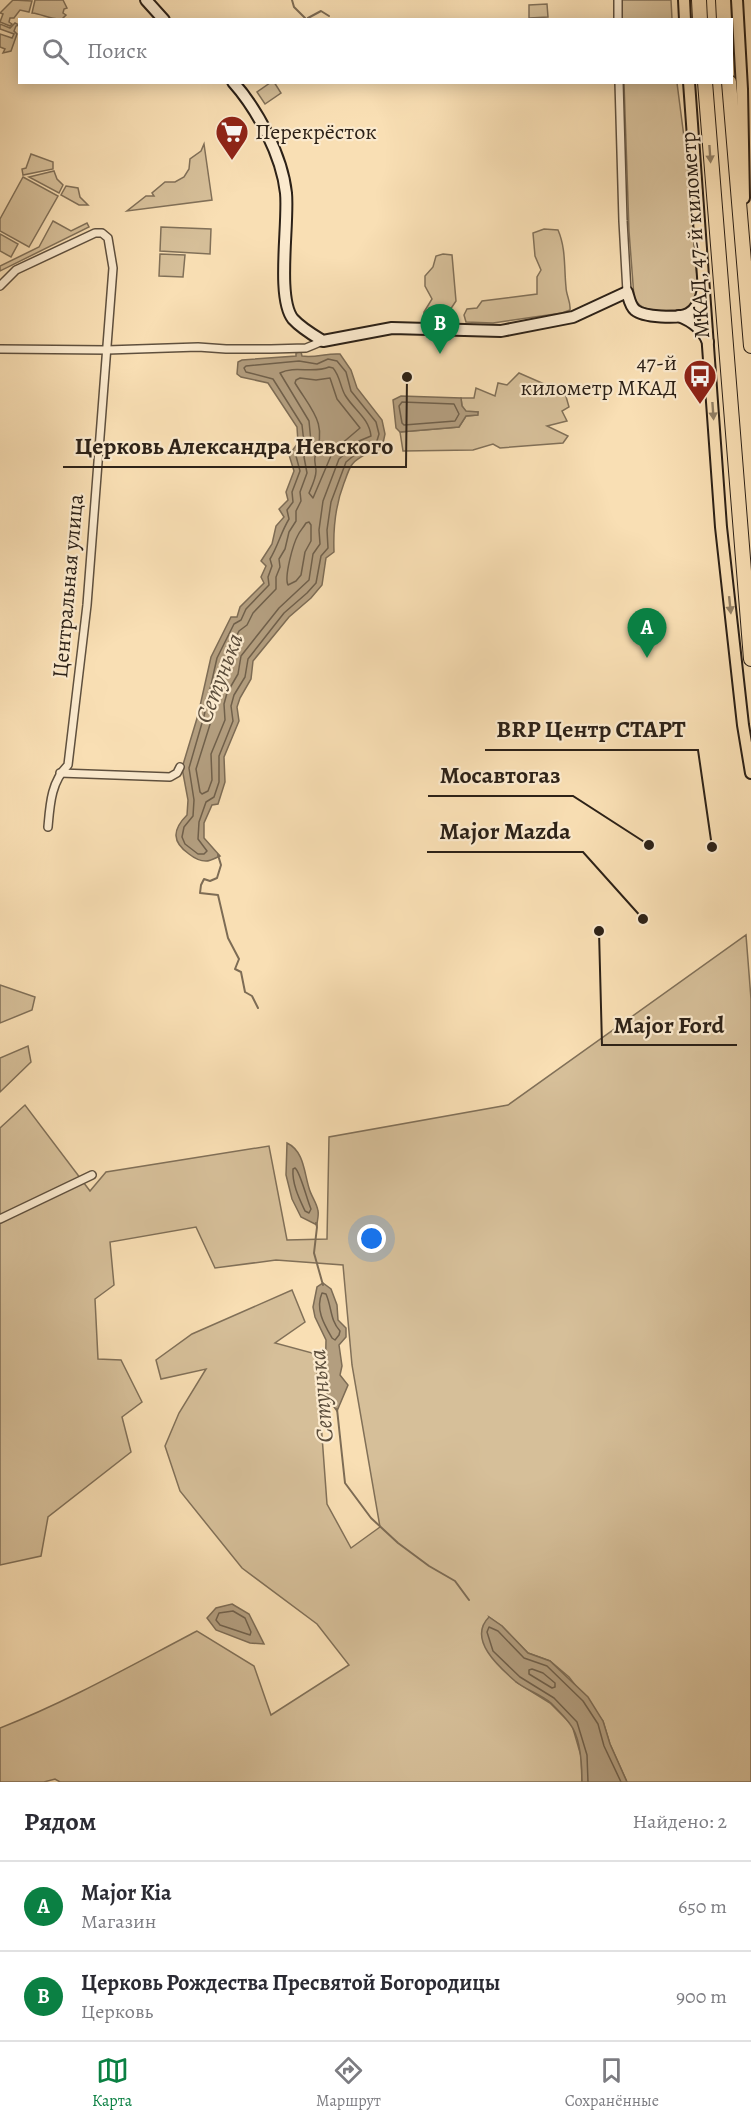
<!DOCTYPE html>
<html lang="ru">
<meta charset="utf-8">
<style>
body{margin:0;font-family:Alegreya,serif;background:#f2f2f3;color:#2b2b33}
.you{position:absolute;left:372px;top:1239px;width:21px;height:21px;margin:-15px;border:4px solid #fff;border-radius:50%;background:#1a73e8;box-shadow:0 0 0 9px #1a73e833}
.badge{display:grid;place-items:center;width:39px;height:39px;border-radius:50%;background:#0b8043;color:#fff;font-size:20px;font-weight:700}
.pin{position:absolute;translate:-50% -50px;filter:drop-shadow(0 2px 3px #0008)}
.pin::after{content:'';position:absolute;top:32px;width:21px;height:18px;background:inherit;clip-path:polygon(0 0,100% 0,50% 100%)}
.list{margin:0;padding:0;list-style:none}
h2{display:flex;justify-content:space-between;align-items:center;height:78px;margin:0;padding:0 24px;font-size:26px}
h2 small{font-size:20px;font-weight:400;color:#7c7c81}
.list li{display:grid;grid-template-columns:39px 1fr auto;gap:18px;align-items:center;box-sizing:border-box;height:90px;padding:0 24px;border-top:2px solid #e1e1e2}
.list b{display:block;font-size:22px;white-space:nowrap}
.list p{margin:0;font-size:20px;white-space:nowrap;color:#7c7c81}
.list em{font-size:20px;font-style:normal;color:#7c7c81}
.icon{flex:none;width:33px;height:33px;fill:none;stroke:currentColor;stroke-width:2;stroke-linecap:round;stroke-linejoin:round}
.map{position:relative;flex:none;width:751px;height:1782px;overflow:hidden}
.search{position:absolute;background:#fff;box-shadow:0 3px 15px #0003;left:18px;right:18px;top:18px;height:66px;display:flex;align-items:center;gap:15px;box-sizing:border-box;padding:0 21px;border-radius:0px;color:#7c7c81;font-size:22px}
.sheet{height:258px;background:#fff}
nav{display:flex;justify-content:space-around;align-items:center;box-sizing:border-box;height:84px;border-top:2px solid #e1e1e2;background:#fff;font-size:16px;color:#7c7c81}
nav a{display:grid;justify-items:center;gap:3px}
nav .on{color:#0b8043}
.map>svg:first-child{display:block}
.green{fill:#d6bf99;stroke:#817058;stroke-width:1.5}
.water{fill:#b39e7f;stroke:#7d6c55;stroke-width:1.5}
.lines{fill:none;stroke-linecap:round;stroke-linejoin:round}
.shore{stroke:#70604b;stroke-width:1.5}
.stream{stroke:#7d6c55;stroke-width:2}
.street-casing{stroke:#5f503e;stroke-width:10}
.secondary-casing{stroke:#2c2117;stroke-width:14}
.primary-casing{stroke:#2c2117;stroke-width:14}
.highway-casing{stroke:#2c2117;stroke-width:16}
.street{stroke:#fbeace;stroke-width:7}
.secondary{stroke:#fbeace;stroke-width:10}
.primary{stroke:#f9dfb4;stroke-width:10}
.highway{stroke:#f9dfb4;stroke-width:14}
.oneway{fill:#928066}
.labels{text-anchor:middle;dominant-baseline:central;stroke-width:4.5;stroke-linejoin:round;paint-order:stroke}
.poi-label{font-size:22px;fill:#2c2117;stroke:#fbeace;text-anchor:start}
.street-label{font-size:22px;fill:#2c2117;stroke:#fbeace}
.water-label{font-size:24px;font-style:italic;fill:#5b4d3b;stroke:#fbeace}
.leader{fill:none;stroke:#2c2117;stroke-width:2}
.callout-dot{fill:#2c2117;stroke:#fbeace;stroke-width:2}
.callout-label{font-size:24px;text-anchor:middle;font-weight:bold;fill:#2c2117;stroke:#fbeace;stroke-width:4.5;stroke-linejoin:round;paint-order:stroke}
</style>
<div class="map">
<svg width="751" height="1782" viewBox="0 0 751 1782">
<rect width="100%" height="100%" fill="#f9dfb4"/>
<filter id="stains"><feTurbulence type="fractalNoise" baseFrequency=".00333" numOctaves="4"/><feColorMatrix values="0 0 0 0 .2 0 0 0 0 .09 0 0 0 0 .02 0 0 0 .5 -.17"/></filter>
<radialGradient id="worn" r=".72"><stop offset=".6" stop-color="#630" stop-opacity="0"/><stop offset="1" stop-color="#630" stop-opacity=".3"/></radialGradient>
<g class="green">
<polygon points="13,0 32,1 29,12 20,10 14,18 10,18 9,22 12,24 10,26 0,22 3,14 0,13"/>
<path d="M35,0H63L67,8L64,9L63,13L66,15L62,19C50,20 43,14 32,13Z"/>
<polygon points="622,0 671,0 672,19 622,19"/>
<polygon points="547,4 548,17 529,18 529,5"/>
<polygon points="15,23 19,25 16,26 14,31 17,34 11,51 3,53 5,49 0,47 0,34 12,38 14,34 0,29 0,24 10,28"/>
<polygon points="274,82 281,93 265,104 257,92 270,83"/>
<path d="M624,83H677L688,168L698,289C696,300 692,307 681,310C664,310 641,315 634,297L629,231Z"/>
<polygon points="204,144 212,200 127,211 146,196 154,196 152,193 165,182 175,182 184,177 189,169 190,159 201,151"/>
<polygon points="31,154 53,162 53,169 23,175 22,169 26,168"/>
<polygon points="54,171 57,179 63,185 59,193 29,177"/>
<polygon points="23,177 58,196 29,247 0,231 0,219"/>
<polygon points="66,186 78,188 80,197 88,205 79,205 61,195"/>
<polygon points="53,221 71,231 87,223 89,227 0,271 0,266 39,247"/>
<polygon points="161,227 211,229 210,254 160,251"/>
<path d="M544,229L558,230C566,248 564,268 566,287C566,295 571,302 570,310L562,313L493,323L466,322L464,315L467,309L477,308L482,301L537,294V277L541,270L535,256L533,233Z"/>
<polygon points="0,234 18,244 11,257 0,251"/>
<polygon points="160,254 185,255 183,277 159,276"/>
<polygon points="443,254 452,255 456,301 446,316 447,321 424,319 424,312 432,299 425,286 425,276 433,267 436,256"/>
<polygon points="519,373 565,393 569,407 562,411 567,421 547,426 568,436 563,443 500,448 493,444 473,450 403,451 400,432 459,427 466,416 477,415 478,412 466,412 462,406 461,398 474,398 476,388 495,396 498,383 507,385"/>
<path d="M746,935L751,999V1782H627L610,1744L603,1721L569,1677L550,1661L528,1653L502,1626L489,1617L516,1682L550,1703L572,1725L581,1756L582,1782H60L55,1779L44,1782H0V1728C69,1701 132,1665 197,1631L254,1666L271,1715L349,1665L317,1624L242,1568L180,1491L165,1446L179,1413L206,1369L161,1379L156,1360L192,1334L292,1290L305,1322L275,1343L316,1354L327,1504L351,1548L380,1527L352,1365L343,1265L276,1260L215,1268L196,1227L110,1242L114,1285L95,1299L98,1359L121,1360L142,1402L122,1417L131,1452L48,1517L41,1556L0,1565V1128L25,1105L90,1191L106,1172L269,1146L287,1240L327,1239L329,1137L508,1105Z"/>
<polygon points="0,985 35,997 32,1010 0,1023"/>
<polygon points="28,1046 31,1062 0,1092 0,1058"/>
</g>
<g class="water">
<path d="M299,352H301L302,356C316,358 326,353 340,354L351,370L357,388L382,420L385,434L382,448C372,453 358,455 351,466C348,471 346,478 344,483C335,506 333,527 334,552L326,558L322,585L311,598L289,617L253,661L251,679L240,698L237,707L239,721L224,757L225,782L218,804L212,805L204,823V838L220,856C215,858 211,861 206,861C199,861 194,858 189,854C172,842 172,830 187,815L188,800L182,768L198,715L211,657L231,617H237L240,607L264,583L261,577L266,566L261,561L272,544L276,526L284,517L279,509L288,500L286,492L294,471L289,455L298,443L297,427L268,383L241,377L237,374L238,362L242,360L296,356V353Z"/>
<polygon points="401,396 461,398 462,406 466,411 478,412 478,415 466,416 459,427 400,432 396,428 393,400"/>
<path d="M287,1143C304,1151 304,1172 309,1188C311,1196 317,1203 318,1211C319,1215 317,1221 317,1225L301,1217L292,1199L286,1175Z"/>
<polygon points="323,1283 331,1289 337,1305 338,1320 346,1328 346,1337 339,1345 342,1366 340,1375 348,1385 337,1411 331,1403 325,1388 326,1340 315,1317 313,1307 317,1287"/>
<polygon points="232,1604 249,1614 264,1644 250,1643 216,1630 207,1618 216,1608"/>
<path d="M489,1617L502,1626L528,1653L550,1661L588,1697L603,1721L610,1744L627,1782H582C582,1765 581,1738 570,1724C565,1717 557,1709 551,1703C540,1694 526,1690 515,1681C499,1667 467,1639 489,1617Z"/>
</g>
<g class="lines">
<g class="shore">
<path d="M328,359L337,361L346,372L351,391L376,422L379,434L376,444L363,448L346,462L331,502L327,530L328,548L321,556L316,583L307,593L284,613L248,659L245,677L234,695L231,706L233,721L219,756V782L214,797L206,802L199,822L198,839L207,851L204,854H198L185,844L182,837L184,827L193,816L194,800L189,768L204,716L217,658L234,624L241,620L246,609L269,585L268,577L272,566L270,559C278,546 281,532 289,519L287,510L293,502L292,492L300,471L296,456L304,443L302,425L273,379L246,372L244,368L246,366L299,361L317,364Z"/>
<path d="M329,367L333,368C340,376 340,386 345,395C354,410 369,418 371,436L359,441L339,459L323,501L319,530L320,544L313,554L309,580L279,608L241,656L238,674L227,693L224,704L225,720L211,754L212,780L208,791L202,794L200,792L196,769L212,718L224,661L239,631L247,625L253,613L276,589V577L280,567L279,559L285,549L289,532L296,521V511L301,501L300,492L307,473L304,457L311,442L309,421L280,373C295,365 313,374 329,367Z"/>
<path d="M300,378L316,380L330,378L337,399L360,428L333,451L313,498L309,493C312,486 316,478 316,471C316,466 314,461 315,457C328,423 312,411 295,383L296,380Z"/>
<polygon points="402,402 454,404 459,414 455,421 404,425 402,423 399,406"/>
<path d="M309,522L311,525V541L305,552L301,575L296,581L288,585C284,577 293,544 298,535C300,531 303,528 306,523Z"/>
<path d="M295,1168C300,1171 307,1200 311,1209L309,1213L305,1211C299,1198 292,1184 293,1169Z"/>
<path d="M322,1293L326,1294C332,1308 330,1320 340,1331L339,1335L335,1340L332,1338C324,1324 315,1309 322,1293Z"/>
<polygon points="233,1611 245,1618 251,1632 250,1635 220,1625 216,1620 219,1613"/>
<polygon points="532,1669 543,1673 555,1683 555,1687 552,1688 529,1674 529,1670"/>
<polyline points="588,1782 587,1755 577,1722 554,1698 520,1677 493,1651 487,1632 489,1627 498,1631 524,1658 547,1666 583,1701 598,1724 604,1746 621,1782"/>
</g>
<g class="stream">
<polyline points="292,0 294,7 307,20"/>
<polyline points="308,18 321,11 329,16"/>
<polyline points="218,855 221,865 217,878 210,881 204,879 201,885 200,893 218,895 228,938 239,959 235,969 241,972 245,992 252,996 258,1008"/>
<polyline points="316,1223 317,1227 314,1253 323,1285"/>
<polyline points="337,1409 345,1483 371,1518 398,1543 429,1566 455,1581 469,1600"/>
</g>
<defs>
<g id="street">
<polyline points="618,0 618,20"/>
<polyline points="619,82 623,221 627,292"/>
<path d="M0,286L16,270L95,233H102L108,238L113,268L87,605L68,765C51,782 50,804 48,827"/>
<polyline points="0,349 107,350 198,347 226,349 271,349 306,348 323,341"/>
<polyline points="60,773 170,777 177,773 180,767"/>
<polyline points="0,1219 92,1175"/>
</g>
<g id="secondary">
<polyline points="146,0 164,20"/>
<path d="M233,82C258,110 282,156 286,193C289,223 276,298 293,319C301,328 313,335 323,341L392,328L501,331L573,317L627,292C629,298 630,306 635,310C643,317 678,319 688,314C697,309 701,299 703,290"/>
<path d="M679,316C692,321 702,328 708,342"/>
</g>
<g id="primary">
<polyline points="684,0 685,20"/>
<polyline points="737,0 742,89 744,198"/>
<polyline points="689,82 721,527 743,725 751,773"/>
</g>
<g id="highway">
<polyline points="699,0 700,20"/>
<polyline points="723,0 724,20"/>
<polyline points="705,82 751,659"/>
<polyline points="729,82 751,346"/>
</g>
</defs>
<use href="#street" class="street-casing"/>
<use href="#secondary" class="secondary-casing"/>
<use href="#primary" class="primary-casing"/>
<use href="#highway" class="highway-casing"/>
<use href="#street" class="street"/>
<use href="#secondary" class="secondary"/>
<use href="#primary" class="primary"/>
<use href="#highway" class="highway"/>
</g>
<defs><path id="oneway-solid" d="M-6-.8H1V-3.2L6.5 0L1 3.2V.8H-6Z" transform="scale(1.5)"/></defs>
<g class="oneway">
<use href="#oneway-solid" transform="translate(710 154) rotate(86)"/>
<use href="#oneway-solid" transform="translate(713 411) rotate(86)"/>
<use href="#oneway-solid" transform="translate(730 605) rotate(84)"/>
</g>
<defs>
<symbol id="supermarket-pin" viewBox="-11 -11 22 30"><path d="M0 17L-7.5 6A9.5 9.5 0 1 1 7.5 6Z" fill="#8f2418" stroke="#fbeace"/><path d="M-6-5.5h2.5l.6 2H6L4.5 2H-2.5L-4.4-4H-6ZM-1.5 3.2a1.3 1.3 0 1 0 .1 0ZM3 3.2a1.3 1.3 0 1 0 .1 0Z" fill="#fff"/></symbol>
<symbol id="bus-pin" viewBox="-11 -11 22 30"><path d="M0 17L-7.5 6A9.5 9.5 0 1 1 7.5 6Z" fill="#8f2418" stroke="#fbeace"/><path d="M-5-6H5V4H4V6H2V4H-2V6H-4V4H-5ZM-3.5-4V0h7V-4ZM-3.5 1.2v1.5H-2V1.2ZM2 1.2v1.5H3.5V1.2Z" fill="#fff"/></symbol>
</defs>
<g fill-rule="evenodd">
<use href="#supermarket-pin" x="213" y="113" width="38" height="52"/>
<use href="#bus-pin" x="681" y="357" width="38" height="52"/>
</g>
<g class="labels">
<g class="poi-label">
<text x="255" y="132">Перекрёсток</text>
<text x="677" y="363" text-anchor="end">47-й<tspan x="677" dy="25">километр МКАД</tspan></text>
</g>
<g class="street-label">
<text transform="translate(695 235) rotate(-94)">МКАД, 47-й километр</text>
<text transform="translate(68 586) rotate(-85)">Центральная улица</text>
</g>
<g class="water-label">
<text transform="translate(219 678) rotate(-69)">Сетунька</text>
<text transform="translate(321 1396) rotate(-95)">Сетунька</text>
</g>
</g>
<path class="leader" d="M407 377L406 467H63M712 847L698 750H485M649 845L573 796H428M643 919L583 852H427M599 931L602 1045H737"/>
<g class="callout-dot">
<circle cx="407" cy="377" r="6"/>
<circle cx="712" cy="847" r="6"/>
<circle cx="649" cy="845" r="6"/>
<circle cx="643" cy="919" r="6"/>
<circle cx="599" cy="931" r="6"/>
</g>
<g class="callout-label">
<text x="234" y="454">Церковь Александра Невского</text>
<text x="591" y="737">BRP Центр СТАРТ</text>
<text x="500" y="783">Мосавтогаз</text>
<text x="505" y="839">Major Mazda</text>
<text x="669" y="1033">Major Ford</text>
</g>
<rect width="100%" height="100%" filter="url(#stains)"/>
<rect width="100%" height="100%" fill="url(#worn)"/>
</svg>
<div class="you"></div>
<div class="pin badge" style="left:647px;top:658px">A</div>
<div class="pin badge" style="left:440px;top:354px">B</div>
<div class="search"><svg class="icon" aria-label="search" viewBox="0 0 24 24"><circle cx="10" cy="10" r="6"/><path d="M15 15l6 6"/></svg>Поиск</div>
</div>
<section class="sheet">
<h2>Рядом<small>Найдено: 2</small></h2>
<ul class="list">
<li><span class="badge">A</span><div><b>Major Kia</b><p>Магазин</p></div><em>650 m</em></li>
<li><span class="badge">B</span><div><b>Церковь Рождества Пресвятой Богородицы</b><p>Церковь</p></div><em>900 m</em></li>
</ul>
</section>
<nav>
<a class="on"><svg class="icon" aria-label="map" viewBox="0 0 24 24"><path d="M3 6l6-2 6 2 6-2v14l-6 2-6-2-6 2zM9 4v14M15 6v14"/></svg>Карта</a>
<a><svg class="icon" aria-label="directions" viewBox="0 0 24 24"><path d="M12 3l9 9-9 9-9-9zM9 14v-3h6M13 9l2 2-2 2"/></svg>Маршрут</a>
<a><svg class="icon" aria-label="saved" viewBox="0 0 24 24"><path d="M7 4h10v16l-5-4-5 4z"/></svg>Сохранённые</a>
</nav>
